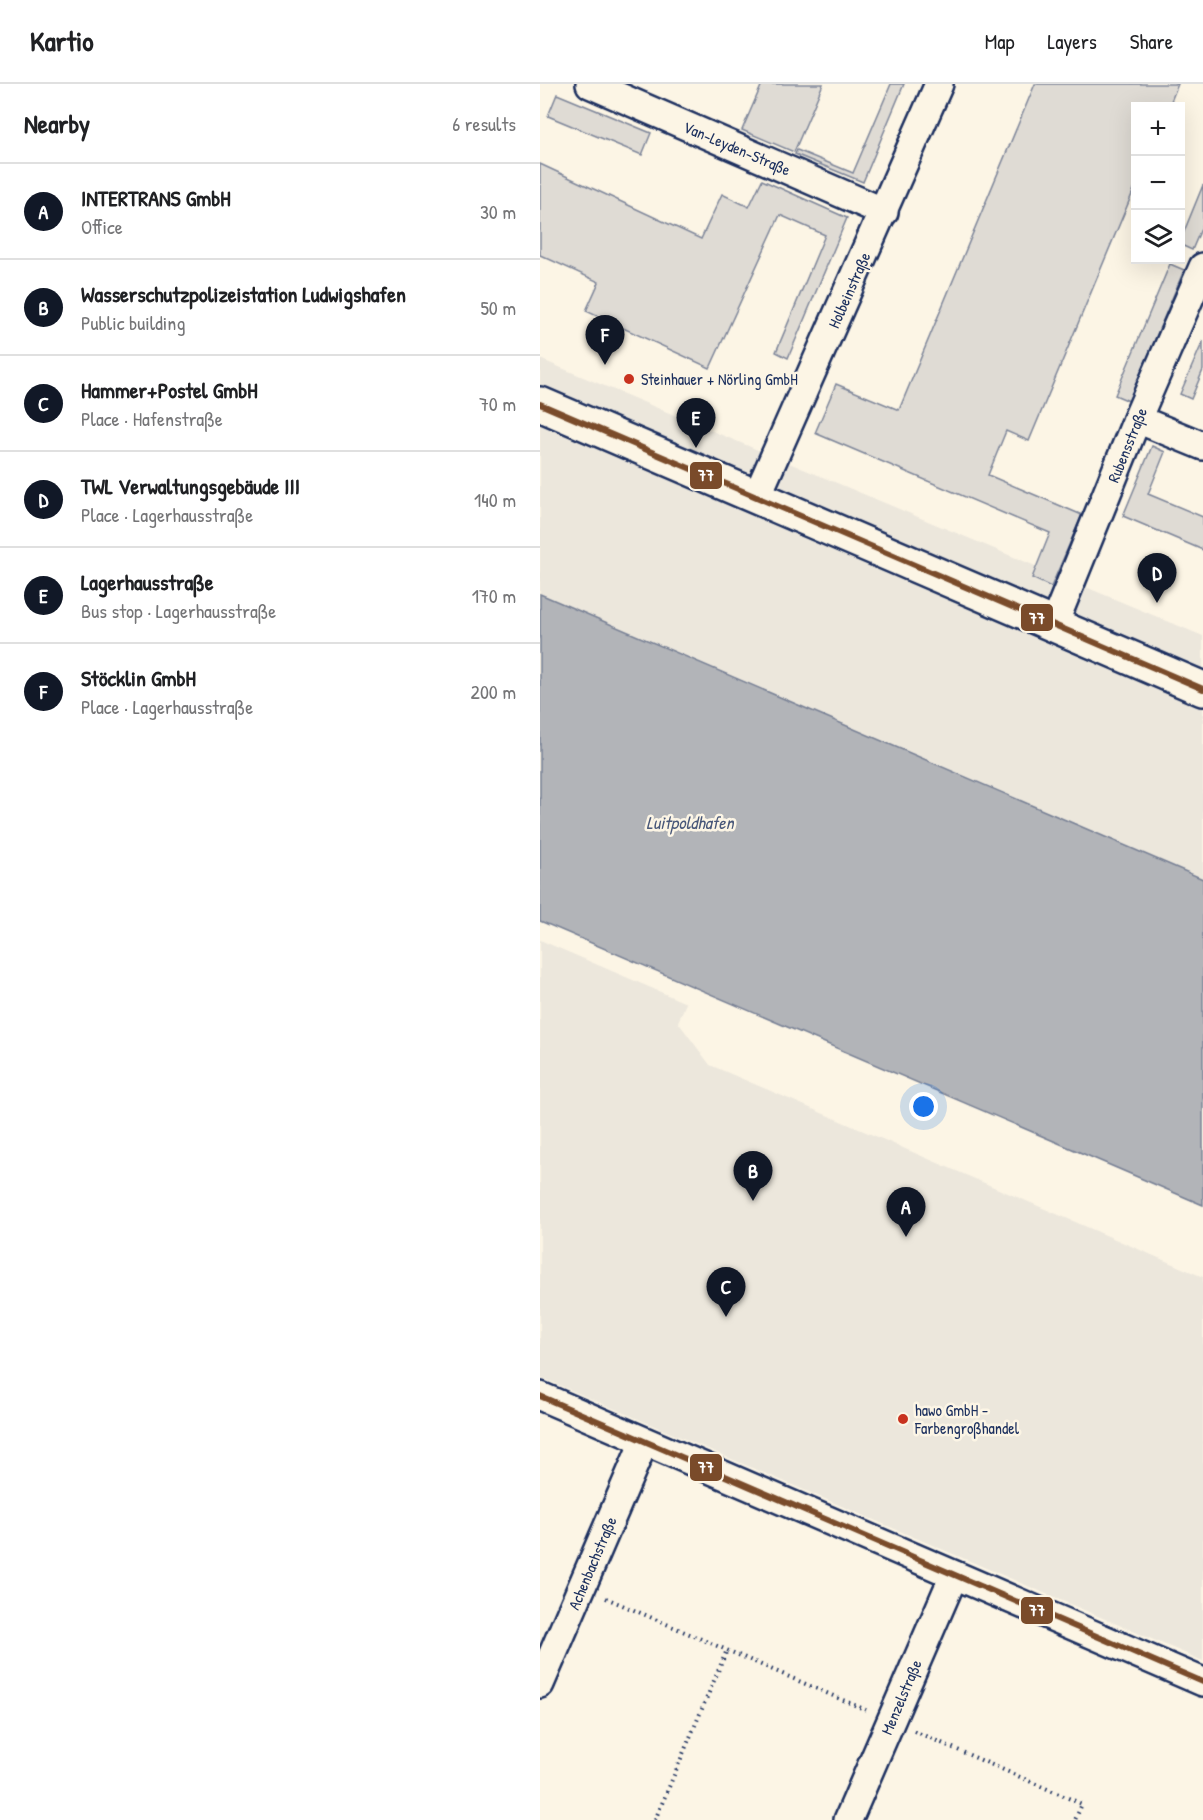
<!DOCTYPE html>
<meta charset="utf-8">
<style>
body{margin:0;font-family:"Patrick Hand",sans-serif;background:#f2f2f2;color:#202124}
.controls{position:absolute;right:18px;top:18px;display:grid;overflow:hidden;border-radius:0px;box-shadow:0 6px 24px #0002}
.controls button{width:54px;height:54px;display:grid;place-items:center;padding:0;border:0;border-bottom:2px solid #e0e0e0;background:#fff;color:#202124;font:30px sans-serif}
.you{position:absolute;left:384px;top:1023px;width:21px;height:21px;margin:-15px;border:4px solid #fff;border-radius:50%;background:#1a73e8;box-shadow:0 0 0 9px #1a73e833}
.badge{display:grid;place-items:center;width:39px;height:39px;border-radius:50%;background:#111827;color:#fff;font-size:20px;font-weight:700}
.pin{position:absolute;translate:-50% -50px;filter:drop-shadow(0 2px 3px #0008)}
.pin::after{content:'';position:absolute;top:32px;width:21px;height:18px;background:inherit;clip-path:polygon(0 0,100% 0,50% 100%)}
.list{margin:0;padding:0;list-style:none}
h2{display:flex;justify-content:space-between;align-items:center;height:78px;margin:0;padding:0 24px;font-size:26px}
h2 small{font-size:20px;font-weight:400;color:#757577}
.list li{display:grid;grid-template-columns:39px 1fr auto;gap:18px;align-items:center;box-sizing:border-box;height:96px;padding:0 24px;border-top:2px solid #e0e0e0}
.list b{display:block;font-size:22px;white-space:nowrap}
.list p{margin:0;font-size:20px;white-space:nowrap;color:#757577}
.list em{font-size:20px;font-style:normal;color:#757577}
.icon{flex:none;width:33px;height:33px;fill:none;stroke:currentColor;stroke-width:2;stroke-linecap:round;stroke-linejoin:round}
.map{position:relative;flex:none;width:663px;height:1736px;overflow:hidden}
header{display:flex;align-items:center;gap:36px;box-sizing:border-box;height:84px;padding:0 30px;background:#fff;border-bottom:2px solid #e0e0e0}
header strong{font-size:28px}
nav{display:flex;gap:33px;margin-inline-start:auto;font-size:21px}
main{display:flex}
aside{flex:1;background:#fff}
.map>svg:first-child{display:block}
.built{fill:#ece7dc}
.green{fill:#dfdbd4;stroke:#7d8599;stroke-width:1.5}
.water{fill:#b2b4b8;stroke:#767f94;stroke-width:1.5}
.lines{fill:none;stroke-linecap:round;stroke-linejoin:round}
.street-casing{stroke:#1b2f5e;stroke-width:32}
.secondary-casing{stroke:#1b2f5e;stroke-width:38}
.path{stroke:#1b2f5e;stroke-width:4;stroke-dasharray:1.5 4.5;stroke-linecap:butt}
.street{stroke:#fcf5e5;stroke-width:27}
.secondary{stroke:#fcf5e5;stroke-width:33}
.bus-1-casing{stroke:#fcf5e5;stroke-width:10}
.bus-1{stroke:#7a4b2a;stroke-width:6}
.poi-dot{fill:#c8321e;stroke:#fcf5e5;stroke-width:2}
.labels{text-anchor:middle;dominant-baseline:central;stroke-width:5;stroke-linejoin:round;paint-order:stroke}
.street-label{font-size:16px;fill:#1b2f5e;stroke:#fcf5e5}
.poi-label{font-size:16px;fill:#1b2f5e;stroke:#fcf5e5;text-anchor:start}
.water-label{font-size:18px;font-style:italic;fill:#485779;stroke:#fcf5e5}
.line-badge{stroke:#fcf5e5;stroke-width:2}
.badge-label{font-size:16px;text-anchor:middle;font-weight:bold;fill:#fff}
</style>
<header>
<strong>Kartio</strong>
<nav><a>Map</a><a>Layers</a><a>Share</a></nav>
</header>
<main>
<aside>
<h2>Nearby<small>6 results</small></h2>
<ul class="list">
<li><span class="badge">A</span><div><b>INTERTRANS GmbH</b><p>Office</p></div><em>30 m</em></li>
<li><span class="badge">B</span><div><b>Wasserschutzpolizeistation Ludwigshafen</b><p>Public building</p></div><em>50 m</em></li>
<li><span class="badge">C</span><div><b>Hammer+Postel GmbH</b><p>Place · Hafenstraße</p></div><em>70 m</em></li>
<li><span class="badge">D</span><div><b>TWL Verwaltungsgebäude III</b><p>Place · Lagerhausstraße</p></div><em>140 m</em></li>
<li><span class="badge">E</span><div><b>Lagerhausstraße</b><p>Bus stop · Lagerhausstraße</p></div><em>170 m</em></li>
<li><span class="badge">F</span><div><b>Stöcklin GmbH</b><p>Place · Lagerhausstraße</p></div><em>200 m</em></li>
</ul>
</aside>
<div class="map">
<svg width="663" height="1736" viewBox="0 0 663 1736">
<rect width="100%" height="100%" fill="#fcf5e5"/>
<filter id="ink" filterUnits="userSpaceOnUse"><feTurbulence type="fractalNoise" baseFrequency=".0167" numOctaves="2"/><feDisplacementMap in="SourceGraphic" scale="12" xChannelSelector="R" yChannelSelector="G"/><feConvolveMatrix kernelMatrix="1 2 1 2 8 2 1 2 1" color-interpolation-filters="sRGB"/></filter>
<g filter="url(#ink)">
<g class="built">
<polygon points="0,275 663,552 663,795 0,510"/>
<polygon points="0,856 146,919 138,938 170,981 663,1193 663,1577 0,1293"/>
</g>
<g class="green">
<polygon points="222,0 283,0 254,68 202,46"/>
<polygon points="351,0 364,0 323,98 255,70 257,66 313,89"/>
<polygon points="495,0 638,0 629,22 596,22 595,103 489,357 466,347 448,391 542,431 511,503 492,494 510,449 275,349 296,300 359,326"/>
<polygon points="17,10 111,49 102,71 8,32"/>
<polygon points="0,80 161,155 182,110 209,123 222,96 307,134 248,274 236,268 285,151 240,131 170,284 46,227 59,198 0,171"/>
<polygon points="663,101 663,140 652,166 641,161 641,155"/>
<polygon points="630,180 644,186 589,317 575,311"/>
<polygon points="663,257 663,286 651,315 640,310"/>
<polygon points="612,362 625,368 608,410 663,433 663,466 583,432"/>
</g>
<polygon class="water" points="0,510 663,795 663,1121 0,837"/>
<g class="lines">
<defs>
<g id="street">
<polyline points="50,0 344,128"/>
<polyline points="597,335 663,362"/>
<polyline points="217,412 399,0"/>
<polyline points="514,540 597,335 663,183"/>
<polyline points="0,1312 663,1598"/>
<polyline points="0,1600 104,1358"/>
<polyline points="308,1736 414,1491"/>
</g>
<polyline id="secondary" points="0,320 663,605"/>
</defs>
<use href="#street" class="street-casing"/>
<use href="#secondary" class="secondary-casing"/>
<g class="path">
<polyline points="66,1514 326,1626"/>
<polyline points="374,1647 542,1720 535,1736"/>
<polyline points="115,1736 187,1566"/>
</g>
<use href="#street" class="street"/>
<use href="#secondary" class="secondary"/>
<defs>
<g id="bus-1">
<polyline points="0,320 663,605"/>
<polyline points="0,1312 663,1598"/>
</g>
</defs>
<use href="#bus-1" class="bus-1-casing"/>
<use href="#bus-1" class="bus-1"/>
</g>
</g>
<g class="poi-dot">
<circle cx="89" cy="295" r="6"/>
<circle cx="363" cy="1335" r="6"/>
</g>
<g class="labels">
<g class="street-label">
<text transform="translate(197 64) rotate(23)">Van-Leyden-Straße</text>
<text transform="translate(309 206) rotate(-66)">Holbeinstraße</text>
<text transform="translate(587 361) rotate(-68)">Rubensstraße</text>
<text transform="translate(52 1479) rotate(-67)">Achenbachstraße</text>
<text transform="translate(361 1613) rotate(-67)">Menzelstraße</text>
</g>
<g class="poi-label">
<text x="101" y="295">Steinhauer + Nörling GmbH</text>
<text x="375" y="1326">hawo GmbH -<tspan x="375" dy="18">Farbengroßhandel</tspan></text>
</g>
<g class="water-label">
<text x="150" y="738">Luitpoldhafen</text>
</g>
</g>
<g class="line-badge">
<rect x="149" y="377" width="34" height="29" rx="6" fill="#7a4b2a"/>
<rect x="480" y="519" width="34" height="29" rx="6" fill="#7a4b2a"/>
<rect x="149" y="1369" width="34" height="29" rx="6" fill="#7a4b2a"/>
<rect x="480" y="1512" width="34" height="29" rx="6" fill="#7a4b2a"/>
</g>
<g class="badge-label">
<text x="166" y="397">77</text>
<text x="497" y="540">77</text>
<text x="166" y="1389">77</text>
<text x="497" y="1532">77</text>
</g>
</svg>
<div class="controls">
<button>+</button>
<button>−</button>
<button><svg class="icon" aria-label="layers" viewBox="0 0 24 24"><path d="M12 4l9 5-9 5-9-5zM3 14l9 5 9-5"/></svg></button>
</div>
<div class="you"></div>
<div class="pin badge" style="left:366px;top:1153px">A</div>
<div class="pin badge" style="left:213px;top:1117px">B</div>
<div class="pin badge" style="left:186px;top:1233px">C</div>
<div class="pin badge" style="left:617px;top:519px">D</div>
<div class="pin badge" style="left:156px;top:364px">E</div>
<div class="pin badge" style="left:65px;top:281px">F</div>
</div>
</main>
